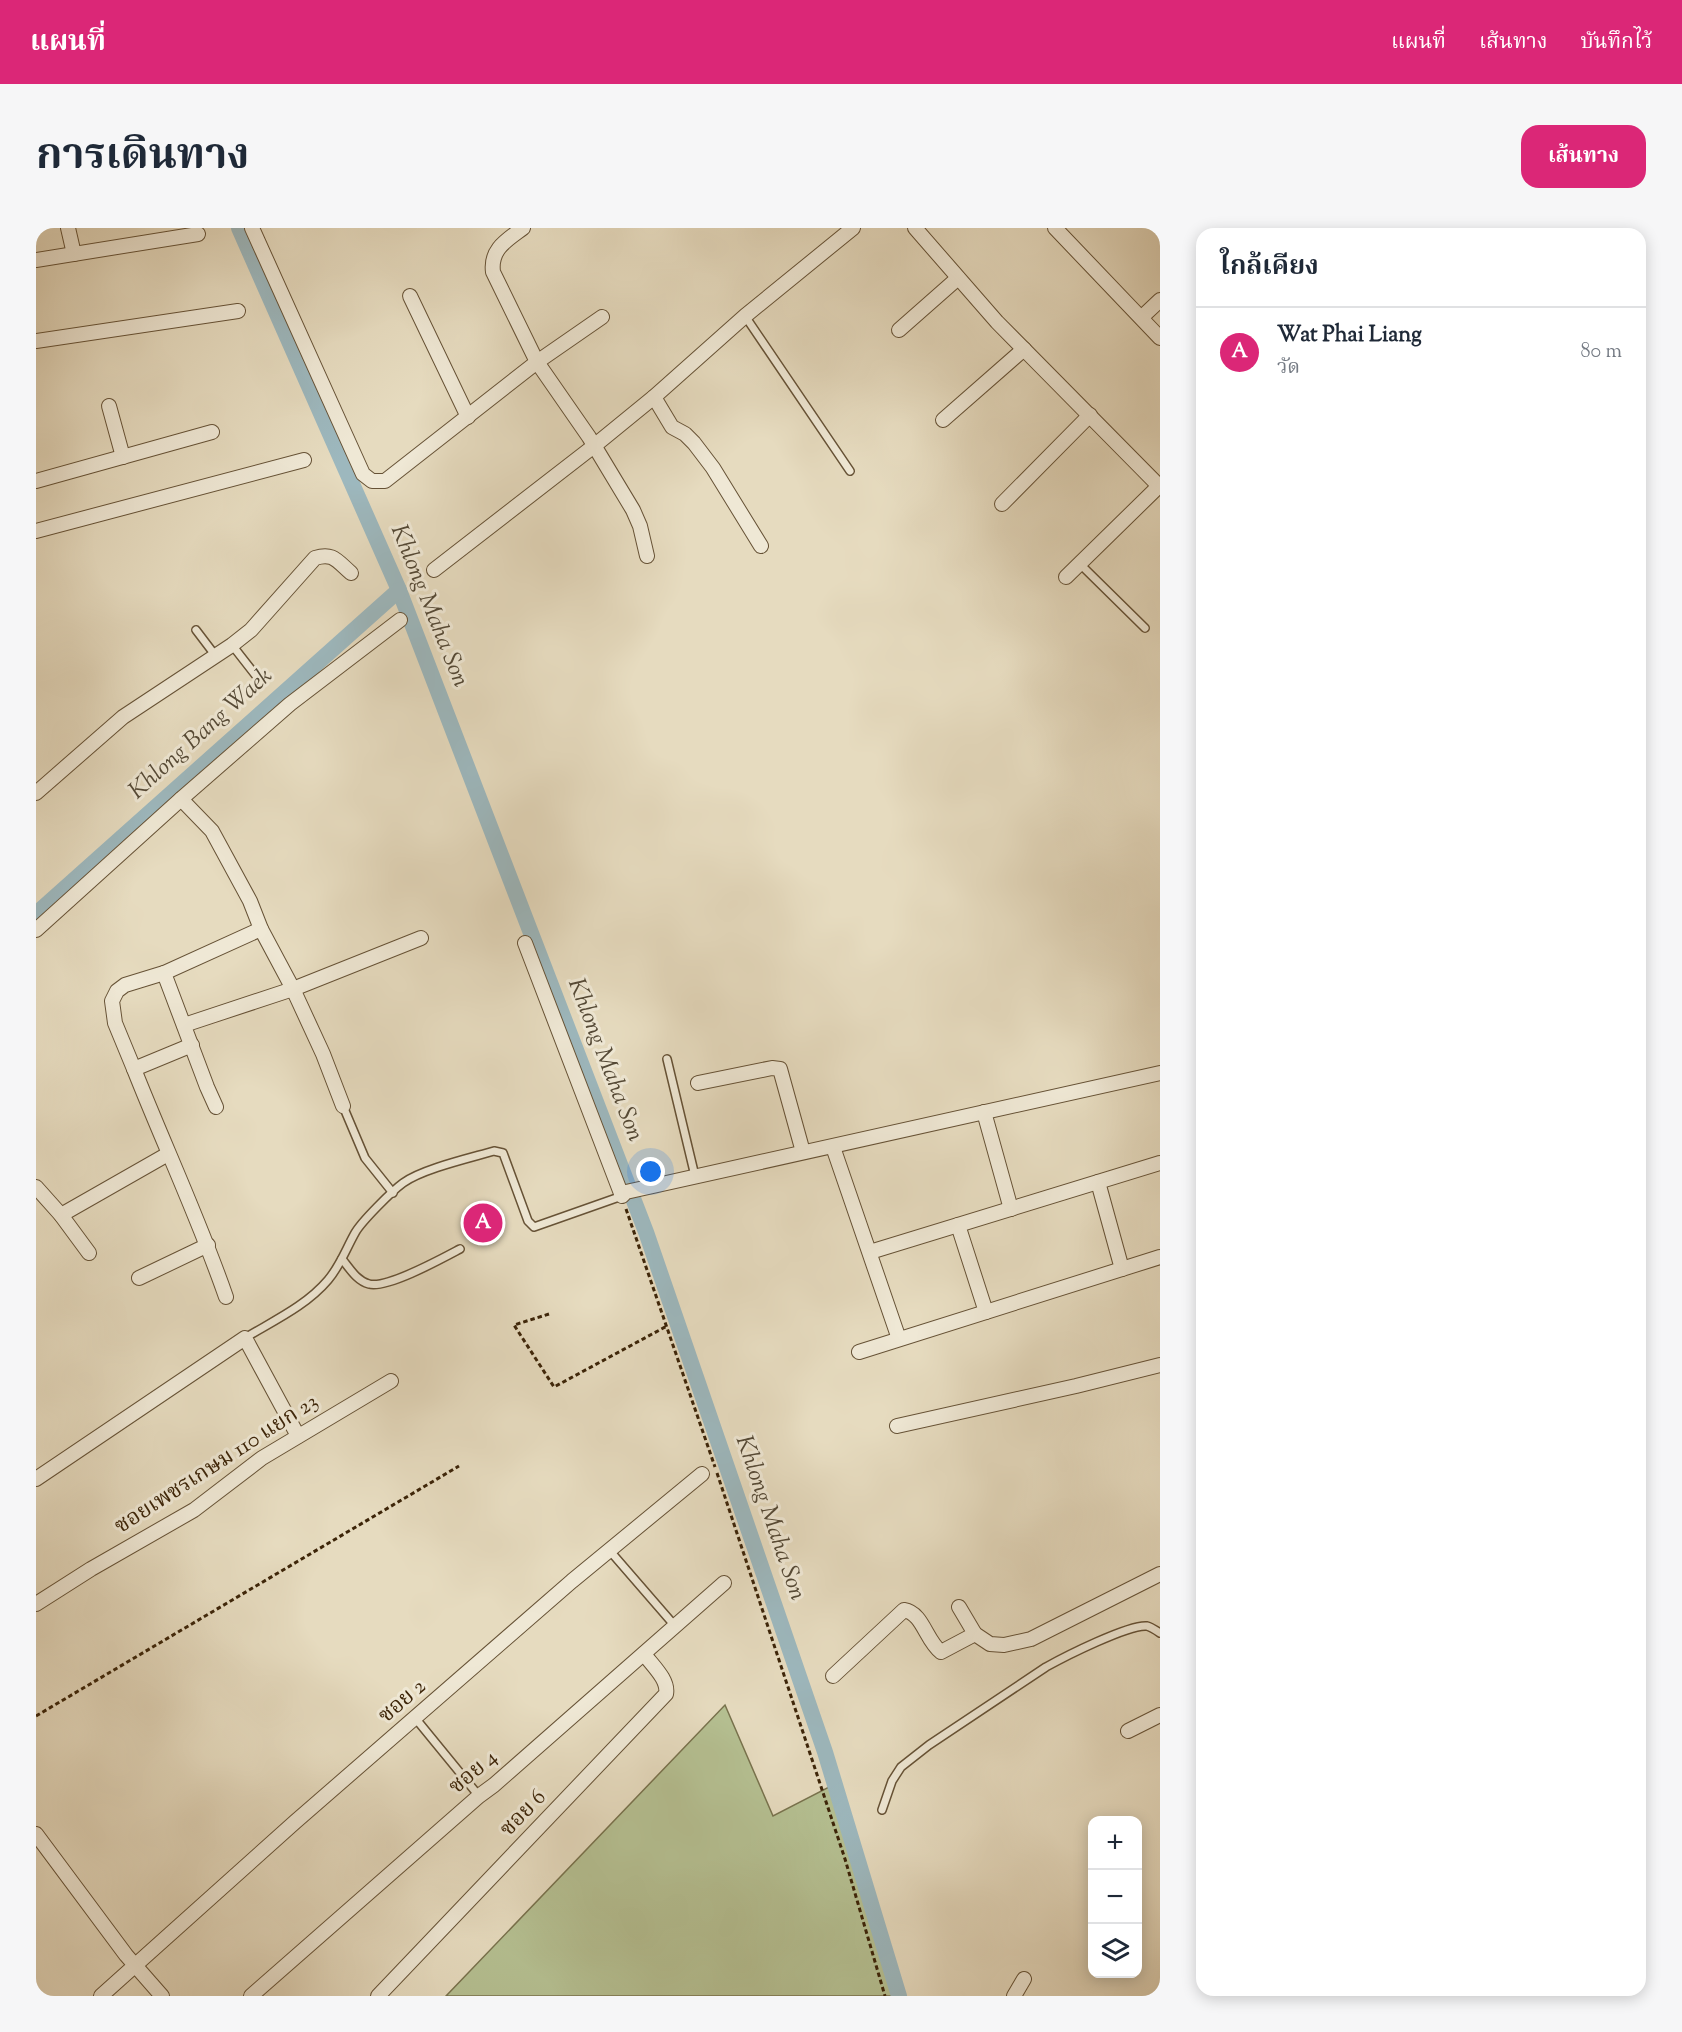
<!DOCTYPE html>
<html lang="th">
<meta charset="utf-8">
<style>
body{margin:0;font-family:"Sorts Mill Goudy","Noto Serif Thai",serif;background:#f6f6f7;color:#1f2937}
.controls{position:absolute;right:18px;bottom:18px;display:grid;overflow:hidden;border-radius:12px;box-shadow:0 3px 15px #0003}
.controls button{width:54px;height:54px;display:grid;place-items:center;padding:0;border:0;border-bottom:2px solid #e0e1e3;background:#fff;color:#1f2937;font:30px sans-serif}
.you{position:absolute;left:615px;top:944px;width:21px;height:21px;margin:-15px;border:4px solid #fff;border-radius:50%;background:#1a73e8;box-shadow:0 0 0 9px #1a73e833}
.badge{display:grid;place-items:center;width:39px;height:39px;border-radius:50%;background:#db2777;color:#fff;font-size:20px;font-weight:700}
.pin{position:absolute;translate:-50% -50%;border:3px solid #fff;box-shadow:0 2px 6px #0006}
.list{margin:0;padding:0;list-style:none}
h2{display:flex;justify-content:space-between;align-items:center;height:78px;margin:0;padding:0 24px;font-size:26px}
h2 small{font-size:20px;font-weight:400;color:#747a83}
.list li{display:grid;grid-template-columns:39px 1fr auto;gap:18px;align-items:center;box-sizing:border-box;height:90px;padding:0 24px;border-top:2px solid #e0e1e3}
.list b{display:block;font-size:22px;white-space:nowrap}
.list p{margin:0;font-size:20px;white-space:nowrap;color:#747a83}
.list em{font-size:20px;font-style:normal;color:#747a83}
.icon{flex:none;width:33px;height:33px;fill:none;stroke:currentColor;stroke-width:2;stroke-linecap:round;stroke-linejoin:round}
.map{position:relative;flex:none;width:1124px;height:1768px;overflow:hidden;border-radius:18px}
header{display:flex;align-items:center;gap:36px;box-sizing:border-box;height:84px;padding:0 30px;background:#db2777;color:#fff}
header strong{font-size:28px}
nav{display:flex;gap:33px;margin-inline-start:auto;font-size:21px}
.intro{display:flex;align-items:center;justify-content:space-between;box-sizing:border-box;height:144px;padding:0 36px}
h1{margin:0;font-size:42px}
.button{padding:15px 27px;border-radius:18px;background:#db2777;color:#fff;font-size:21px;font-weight:700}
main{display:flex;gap:36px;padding:0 36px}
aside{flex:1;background:#fff;border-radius:18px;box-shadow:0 3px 15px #0003}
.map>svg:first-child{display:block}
.green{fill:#b5c092;stroke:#78724d;stroke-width:1.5}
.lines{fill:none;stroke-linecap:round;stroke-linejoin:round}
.canal{stroke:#9db8be;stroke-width:16}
.lane-casing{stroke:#665236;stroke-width:10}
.street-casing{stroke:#665236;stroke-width:16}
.path{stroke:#3c2408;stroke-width:3;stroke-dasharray:4.5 3;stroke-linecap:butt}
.lane{stroke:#efe8d5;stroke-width:7}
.street{stroke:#efe8d5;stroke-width:14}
.labels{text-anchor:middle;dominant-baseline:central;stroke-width:6;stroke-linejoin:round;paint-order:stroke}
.street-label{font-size:22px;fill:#3c2408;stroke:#efe8d5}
.water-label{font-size:24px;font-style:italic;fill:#544936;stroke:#efe8d5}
</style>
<header>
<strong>แผนที่</strong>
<nav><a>แผนที่</a><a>เส้นทาง</a><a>บันทึกไว้</a></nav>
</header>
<div class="intro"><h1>การเดินทาง</h1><a class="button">เส้นทาง</a></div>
<main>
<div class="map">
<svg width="1124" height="1768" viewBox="0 0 1124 1768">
<rect width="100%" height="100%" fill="#e6dbbf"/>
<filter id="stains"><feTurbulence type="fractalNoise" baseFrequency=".00333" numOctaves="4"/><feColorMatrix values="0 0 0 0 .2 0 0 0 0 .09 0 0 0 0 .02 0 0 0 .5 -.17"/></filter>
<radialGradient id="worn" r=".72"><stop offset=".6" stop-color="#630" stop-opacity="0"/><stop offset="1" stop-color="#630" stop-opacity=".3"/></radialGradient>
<polygon class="green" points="689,1477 737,1588 793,1559 858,1768 410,1768"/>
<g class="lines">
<g class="canal">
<polyline points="203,0 363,362 610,1004 789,1524 863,1768"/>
<polyline points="0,686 363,362"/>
</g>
<defs>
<g id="lane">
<polyline points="709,88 814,243"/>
<polyline points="1044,336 1109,400"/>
<polyline points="160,402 179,427"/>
<polyline points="196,417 221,449"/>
<polyline points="631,831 659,948"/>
<polyline points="307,878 329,930 357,965"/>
<path d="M306,1031C314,1041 321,1053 333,1056C351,1061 407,1030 424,1021"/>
<path d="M209,1110C237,1093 270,1078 292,1052C304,1038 310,1021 319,1005C325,994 356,963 367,955C386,941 434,930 458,923L467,925L492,993L498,999L586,968"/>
<polyline points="574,1323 639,1398"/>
<polyline points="380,1491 443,1568"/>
<path d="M846,1582L856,1553L865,1539L893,1517L1010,1439C1028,1429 1093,1396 1111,1398C1115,1399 1121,1403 1124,1405"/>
</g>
<g id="street">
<polyline points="32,0 38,26"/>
<polyline points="216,0 327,246 336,253 349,253 501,134 566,89"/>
<path d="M487,0C471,12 454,21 457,44L501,134L553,209L597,282L604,298L611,328"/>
<polyline points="879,0 961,94 1124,259"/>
<polyline points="1019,0 1124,110"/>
<polyline points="0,32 162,6"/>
<polyline points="374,68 432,189"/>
<polyline points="1106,89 1124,72"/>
<polyline points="863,102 922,50"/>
<polyline points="0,113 202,83"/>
<polyline points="618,169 636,199 649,206 658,215 677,240 725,318"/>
<polyline points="73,178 87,229"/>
<polyline points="907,192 988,121"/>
<polyline points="0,253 176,204"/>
<polyline points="966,276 1054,187"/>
<polyline points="0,303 268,232"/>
<polyline points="398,342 558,218 618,169 709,88 817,0"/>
<polyline points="1030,349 1123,258"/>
<path d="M0,565L87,489L196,417L215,402L279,330C297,324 301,333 315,345"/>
<polyline points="145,571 176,603 214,673 225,701 257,761 287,826 307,878"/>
<polyline points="0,702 145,571 254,476 364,392"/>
<polyline points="489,715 586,968 590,964 1124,845"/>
<polyline points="128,745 171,859 180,879"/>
<polyline points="148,797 257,761 385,710"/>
<path d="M156,817L98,841C128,917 163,991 190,1069"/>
<polyline points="98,841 79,795 76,773 81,763 89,757 128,745 225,701"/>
<polyline points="662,855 736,840 744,841 767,924"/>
<polyline points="948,884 975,981"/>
<polyline points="797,919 863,1111"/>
<polyline points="1062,954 1086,1041"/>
<polyline points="0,959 25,987 53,1025"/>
<polyline points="25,987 132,926"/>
<polyline points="922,997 950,1084"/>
<polyline points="834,1024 1124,935"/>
<polyline points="103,1050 172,1017"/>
<polyline points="823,1124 1124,1029"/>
<polyline points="861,1198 1040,1158 1124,1137"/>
<polyline points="0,1251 209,1110 262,1208"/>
<polyline points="0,1376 55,1341 158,1282 226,1230 355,1153"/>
<polyline points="923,1379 939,1406 954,1416 968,1417 995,1411 1124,1346"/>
<path d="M797,1448L868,1382C887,1385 890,1413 905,1424L939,1406"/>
<polyline points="1092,1503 1124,1487"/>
<polyline points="0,1606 90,1727 126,1768"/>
<polyline points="65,1768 259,1594 536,1353 666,1246"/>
<polyline points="215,1768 443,1568 458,1557 688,1355"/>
<path d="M342,1768L630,1466C633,1452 616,1437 608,1426"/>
<polyline points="978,1768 988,1751"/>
</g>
</defs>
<use href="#lane" class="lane-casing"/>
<use href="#street" class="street-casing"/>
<g class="path">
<polyline points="590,981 679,1239"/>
<polyline points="513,1086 478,1097 518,1159 631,1098"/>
<polyline points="681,1245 809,1631 849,1768"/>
<polyline points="0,1488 423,1238"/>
</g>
<use href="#lane" class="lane"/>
<use href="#street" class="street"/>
</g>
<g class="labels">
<g class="street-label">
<text transform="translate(181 1237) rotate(-33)">ซอยเพชรเกษม 110 แยก 23</text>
<text transform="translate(367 1474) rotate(-41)">ซอย 2</text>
<text transform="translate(438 1545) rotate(-40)">ซอย 4</text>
<text transform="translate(488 1586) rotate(-46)">ซอย 6</text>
</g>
<g class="water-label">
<text transform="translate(393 378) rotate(68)">Khlong Maha Son</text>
<text transform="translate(165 506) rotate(-42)">Khlong Bang Waek</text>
<text transform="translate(569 832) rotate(69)">Khlong Maha Son</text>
<text transform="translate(734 1290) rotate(71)">Khlong Maha Son</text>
</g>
</g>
<rect width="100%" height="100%" filter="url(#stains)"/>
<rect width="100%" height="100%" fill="url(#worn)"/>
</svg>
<div class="controls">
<button>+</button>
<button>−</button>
<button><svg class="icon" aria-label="layers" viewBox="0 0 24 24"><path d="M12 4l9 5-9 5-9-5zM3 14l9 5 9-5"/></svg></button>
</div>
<div class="you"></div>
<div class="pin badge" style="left:447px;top:995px">A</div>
</div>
<aside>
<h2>ใกล้เคียง<small></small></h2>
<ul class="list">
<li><span class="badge">A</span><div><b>Wat Phai Liang</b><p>วัด</p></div><em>80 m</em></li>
</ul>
</aside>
</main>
